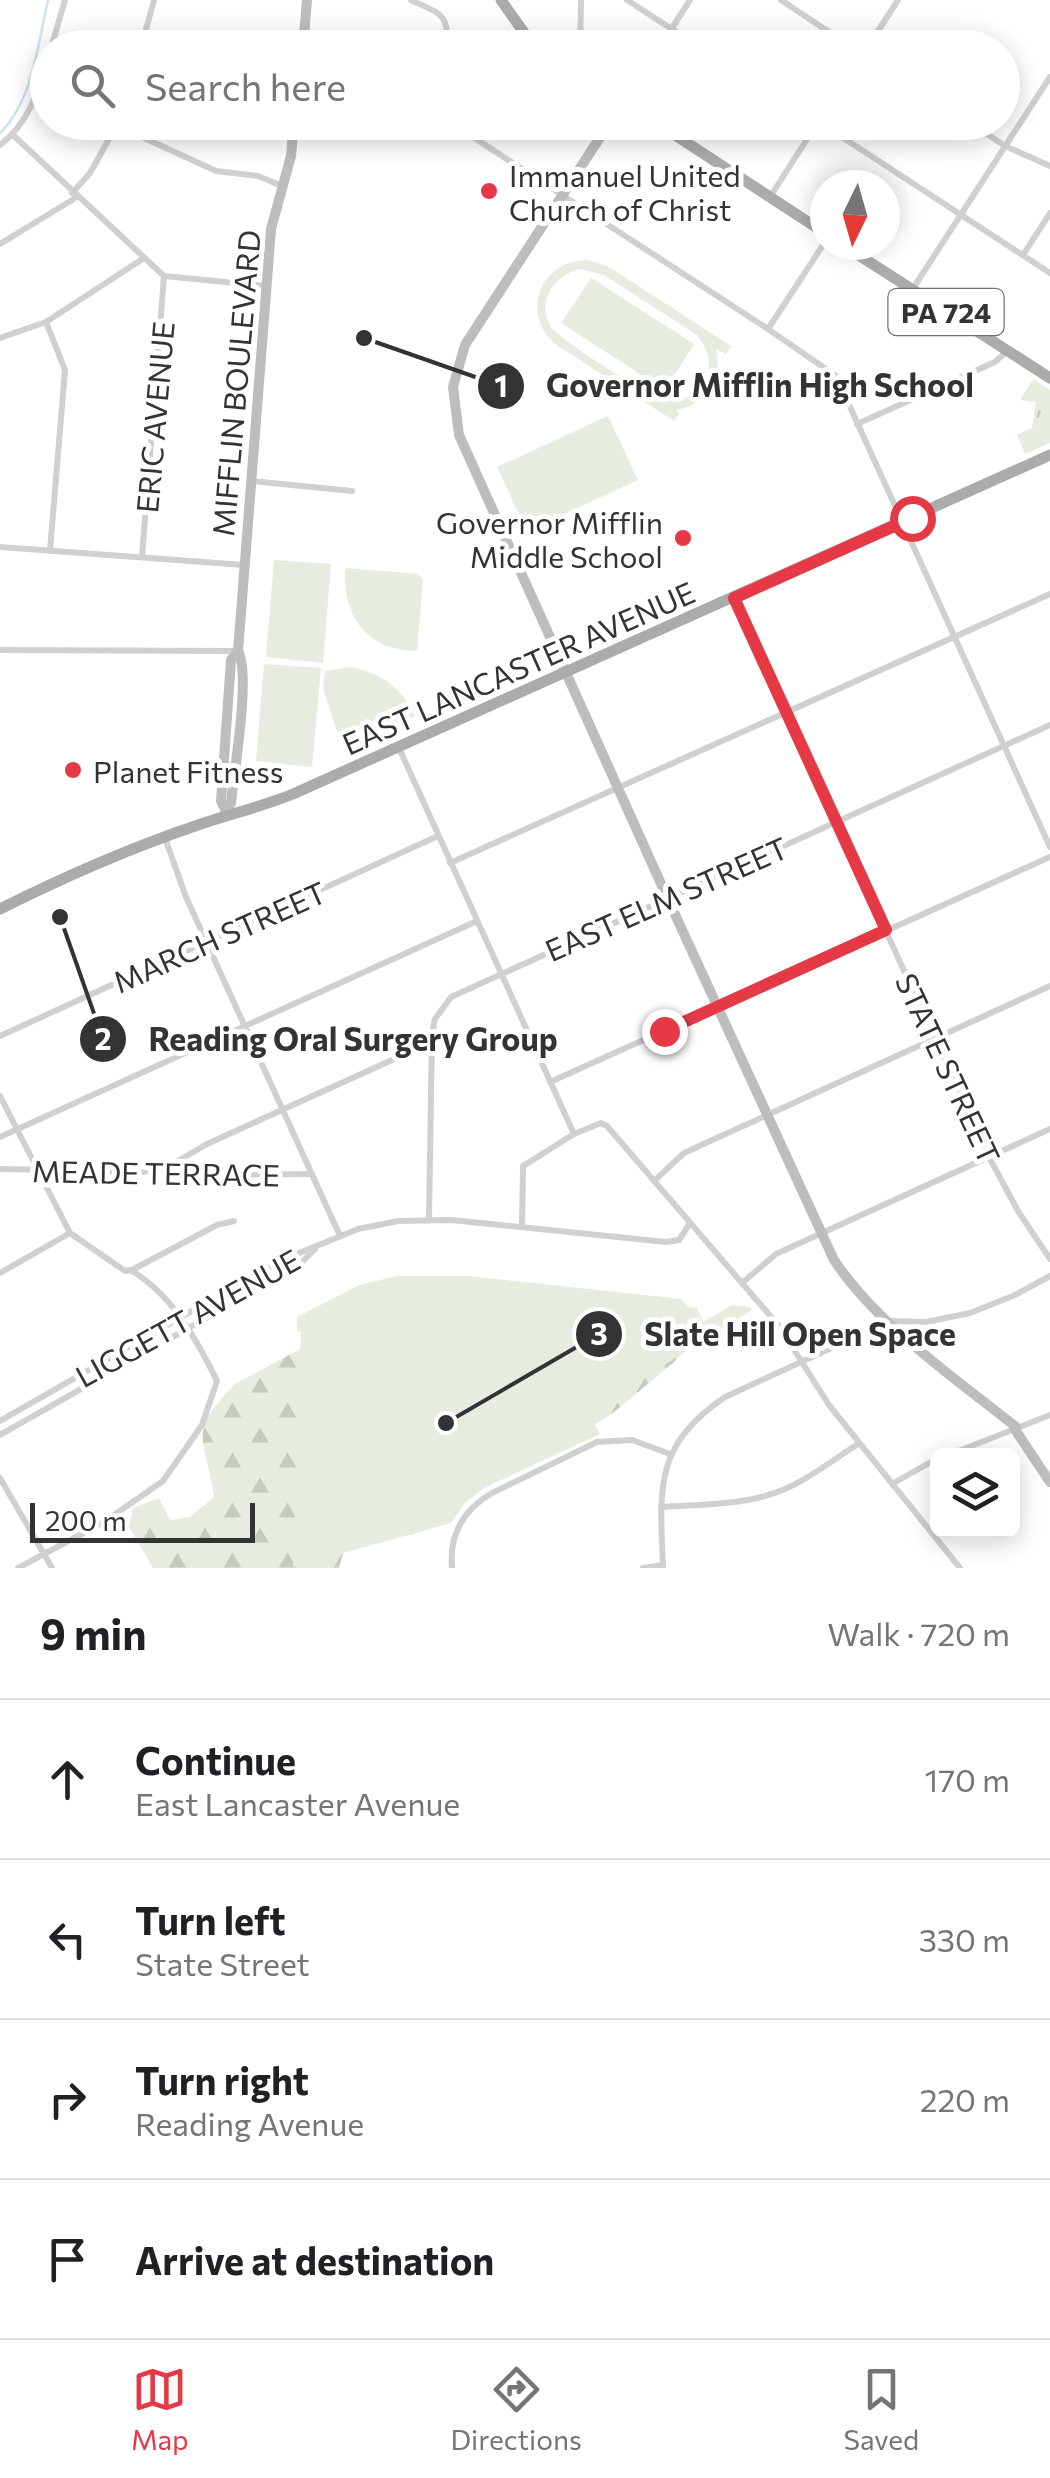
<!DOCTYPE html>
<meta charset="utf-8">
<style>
body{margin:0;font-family:Commissioner,sans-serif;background:#f6f6f6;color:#202124}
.controls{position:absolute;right:30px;bottom:30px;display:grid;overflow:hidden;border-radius:15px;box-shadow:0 5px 25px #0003}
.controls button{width:90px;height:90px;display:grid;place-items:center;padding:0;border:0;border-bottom:2px solid #e0e0e0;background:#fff;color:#202124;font:50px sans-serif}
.compass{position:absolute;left:810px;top:170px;width:90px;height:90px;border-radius:50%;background:#fff;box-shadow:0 5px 25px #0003;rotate:185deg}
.scale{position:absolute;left:30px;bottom:25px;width:225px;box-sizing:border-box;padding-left:10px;border:5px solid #333;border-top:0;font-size:28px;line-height:35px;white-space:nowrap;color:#333;-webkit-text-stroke:8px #fff;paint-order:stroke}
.stop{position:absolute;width:30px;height:30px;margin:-22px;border:8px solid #e63946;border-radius:50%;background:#fff}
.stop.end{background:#e63946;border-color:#fff;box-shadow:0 2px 10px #0008}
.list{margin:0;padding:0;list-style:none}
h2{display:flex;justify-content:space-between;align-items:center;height:130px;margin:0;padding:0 40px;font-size:42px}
h2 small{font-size:32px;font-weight:400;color:#757577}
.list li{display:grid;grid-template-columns:65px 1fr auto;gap:30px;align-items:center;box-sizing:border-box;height:160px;padding:0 40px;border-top:2px solid #e0e0e0}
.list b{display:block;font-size:38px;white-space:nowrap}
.list p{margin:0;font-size:32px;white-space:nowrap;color:#757577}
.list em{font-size:32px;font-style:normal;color:#757577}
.icon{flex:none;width:55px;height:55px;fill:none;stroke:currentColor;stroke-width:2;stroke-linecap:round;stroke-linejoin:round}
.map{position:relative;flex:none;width:1050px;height:1568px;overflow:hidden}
.search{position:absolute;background:#fff;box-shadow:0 5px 25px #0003;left:30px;right:30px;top:30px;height:110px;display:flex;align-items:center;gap:25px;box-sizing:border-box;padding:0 35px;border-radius:55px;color:#757577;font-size:38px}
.sheet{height:770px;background:#fff}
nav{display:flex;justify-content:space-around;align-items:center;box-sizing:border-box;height:140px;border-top:2px solid #e0e0e0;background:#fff;font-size:28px;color:#757577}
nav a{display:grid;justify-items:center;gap:5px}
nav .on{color:#e63946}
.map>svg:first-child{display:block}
.grass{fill:url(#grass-tufts)}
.forest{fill:url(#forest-firs)}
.green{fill:#e6ecdf;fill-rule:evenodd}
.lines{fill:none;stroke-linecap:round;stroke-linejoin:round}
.stream{stroke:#cfe2ee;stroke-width:2.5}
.street{stroke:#d0d0d0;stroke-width:6}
.secondary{stroke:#bdbdbd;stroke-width:10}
.primary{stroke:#ababab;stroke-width:11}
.route{stroke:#e63946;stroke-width:12}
.poi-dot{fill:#e63946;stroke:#fff;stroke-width:4}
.labels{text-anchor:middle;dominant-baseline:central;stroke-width:10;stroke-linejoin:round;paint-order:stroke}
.shield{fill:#fff;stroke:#707070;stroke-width:2.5}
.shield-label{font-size:28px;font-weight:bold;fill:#333}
.poi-label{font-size:30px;fill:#333;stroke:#fff;text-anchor:start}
.street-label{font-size:30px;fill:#333;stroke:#fff}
.leader{fill:none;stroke:#333;stroke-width:4}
.callout-dot{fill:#333;stroke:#fff;stroke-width:4}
.mark-label{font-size:30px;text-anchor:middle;font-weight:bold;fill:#fff}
.callout-label{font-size:32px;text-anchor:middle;font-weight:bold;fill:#333;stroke:#fff;stroke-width:10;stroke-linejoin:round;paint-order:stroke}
</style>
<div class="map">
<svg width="1050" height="1568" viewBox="0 0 1050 1568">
<defs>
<pattern id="grass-tufts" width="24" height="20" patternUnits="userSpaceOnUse" patternTransform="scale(2.5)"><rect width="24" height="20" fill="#e6ecdf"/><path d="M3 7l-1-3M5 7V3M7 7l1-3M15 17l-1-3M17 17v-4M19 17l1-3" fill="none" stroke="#c6cbc0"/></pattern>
<pattern id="forest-firs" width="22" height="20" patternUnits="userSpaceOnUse" patternTransform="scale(2.5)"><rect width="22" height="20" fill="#e6ecdf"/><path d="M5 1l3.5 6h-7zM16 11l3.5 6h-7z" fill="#c6cbc0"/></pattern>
</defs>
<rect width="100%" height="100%" fill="#fff"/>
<polygon class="grass" points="1033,379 1050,390 1050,443 1025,454 1017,435 1032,428 1036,402 1020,400"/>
<path class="forest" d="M540,1288L697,1308L706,1327L674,1362L613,1413L571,1439L446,1503L413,1535L374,1537L343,1553L339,1568H153L129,1527L133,1508L159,1498L170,1520L190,1517L214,1497C206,1436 185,1435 235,1384L412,1289Z"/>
<g class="green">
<path d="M588,260L609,267L731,346L726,354L716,349C723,380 707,404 676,410L679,414L674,421L558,346C519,316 539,260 588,260ZM581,269L604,275L697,335C707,348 713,362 706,378C700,393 684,402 669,401C653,400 560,340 551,327C535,301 555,274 581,269Z"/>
<polygon points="591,278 694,344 665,390 561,323"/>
<polygon points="608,416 638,480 527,531 497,467"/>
<polygon points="274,560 331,564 323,663 266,657"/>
<path d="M345,568L418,574L423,580L417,651C366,651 342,615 345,568Z"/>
<polygon points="264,664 321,668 312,767 256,761"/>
<path d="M350,667C383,674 400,686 415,716L348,746L341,743L323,688L325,671Z"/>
<polygon points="397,1276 469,1276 681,1299 702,1323 732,1305 750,1307 752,1310 645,1377 635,1368 596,1417 595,1425 600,1434 484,1488 465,1503 451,1523 293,1567 301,1331 297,1332 297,1317 359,1285"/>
</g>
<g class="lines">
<path class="stream" d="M0,133C33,100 38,44 48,0"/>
<g class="street">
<path d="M411,0C436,13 450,10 447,48"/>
<polyline points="627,0 701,48"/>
<polyline points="781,0 853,48"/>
<polyline points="142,41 160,48"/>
<polyline points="51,48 65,0"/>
<polyline points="141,48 154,0"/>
<polyline points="580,48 581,0"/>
<polyline points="659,48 690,0"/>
<polyline points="867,48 898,0"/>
<polyline points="450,122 768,329 836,376 1050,847"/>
<polyline points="819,122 1050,273"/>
<polyline points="969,122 1005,146 1050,166"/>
<polyline points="118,126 216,171 258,176 282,186"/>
<polyline points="13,135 164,276 266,286"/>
<path d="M0,145C28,124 38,92 48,60"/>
<polyline points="72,193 90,173 118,123"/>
<polyline points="770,197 818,122"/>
<polyline points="0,244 77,197"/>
<polyline points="1023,255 1050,213"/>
<polyline points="912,290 1050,77"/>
<polyline points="46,322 65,370 50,550"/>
<polyline points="768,329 825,242"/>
<polyline points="0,338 46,322 144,258"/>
<polyline points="857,424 995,362 1007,351"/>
<polyline points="252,481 352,491"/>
<polyline points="0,547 244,565"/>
<polyline points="142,557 164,276"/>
<polyline points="734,598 989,1157 1018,1211 1050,1259"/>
<polyline points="0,650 238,651"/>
<polyline points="399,748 574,1134"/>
<polyline points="165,838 186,897 340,1236"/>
<polyline points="450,863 1050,594"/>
<polyline points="0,1036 438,836"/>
<polyline points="550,1082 1050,857"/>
<path d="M0,1096L70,1233L125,1271L130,1270C171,1293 197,1340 217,1381L202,1425L163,1481L104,1522L18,1568"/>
<polyline points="0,1137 477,921"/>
<polyline points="166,1168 207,1144 414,1050 431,1045"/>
<polyline points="0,1169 143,1172 166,1168 205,1175 312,1174"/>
<polyline points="654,1181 684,1153 697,1147 1050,986"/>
<polyline points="429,1220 432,1033 435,1019 451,997 1050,725"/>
<polyline points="522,1226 523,1166 574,1134 601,1123 607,1126 779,1326 829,1405 960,1568"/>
<polyline points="132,1270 217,1225 234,1221"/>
<polyline points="0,1273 70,1233"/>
<polyline points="742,1283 776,1254 1050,1129"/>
<polyline points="0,1421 244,1281 287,1258 358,1229 398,1221 451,1220 666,1242 679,1240 690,1223"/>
<polyline points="0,1435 298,1266 315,1249"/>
<polyline points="946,1456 1050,1415"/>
<polyline points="0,1478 52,1568"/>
<polyline points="892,1484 938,1458"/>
<path d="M661,1507C701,1504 746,1506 785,1489C811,1478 834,1459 858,1444"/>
<path d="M452,1568C449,1535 463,1510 492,1493L597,1442L632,1440L670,1454"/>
<polyline points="643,1568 663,1565"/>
<path d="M663,1568C660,1489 653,1446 725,1397L890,1321L926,1322L970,1313L1015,1295L1050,1276"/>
</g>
<g class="secondary">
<polyline points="303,48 307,0"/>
<path d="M610,122L465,345L453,387L459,435L667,897L834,1260C878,1326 955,1378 1016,1427"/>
<polyline points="225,809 221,801 231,660 238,651 271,229 291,156 294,122"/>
<path d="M224,815L231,803C234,772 251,674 238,651"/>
<polyline points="1014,1428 1050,1482"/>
</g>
<g class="primary">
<polyline points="501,0 525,34 539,48"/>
<polyline points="655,122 825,233"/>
<polyline points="843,245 1050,378"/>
<path d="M0,909C64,877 130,848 198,825C230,814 261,807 293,794L1050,455"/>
</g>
</g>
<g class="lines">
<polyline class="route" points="664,1031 886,930 734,598 912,518"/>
</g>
<g class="poi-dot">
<circle cx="489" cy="191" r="10"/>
<circle cx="683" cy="538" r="10"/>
<circle cx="73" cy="770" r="10"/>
</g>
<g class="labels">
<rect class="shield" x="888.5" y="289" width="115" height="46" rx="8"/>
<g class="shield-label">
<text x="946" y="312">PA 724</text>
</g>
<g class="poi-label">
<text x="509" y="174">Immanuel United<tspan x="509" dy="34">Church of Christ</tspan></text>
<text x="663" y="521" text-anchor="end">Governor Mifflin<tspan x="663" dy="34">Middle School</tspan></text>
<text x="93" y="770">Planet Fitness</text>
</g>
<g class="street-label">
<text transform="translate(235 383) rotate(-85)">MIFFLIN BOULEVARD</text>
<text transform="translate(154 417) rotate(-85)">ERIC AVENUE</text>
<text transform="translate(518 667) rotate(-24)">EAST LANCASTER AVENUE</text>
<text transform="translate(666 898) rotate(-24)">EAST ELM STREET</text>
<text transform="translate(219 936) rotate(-24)">MARCH STREET</text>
<text transform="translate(949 1068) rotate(65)">STATE STREET</text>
<text transform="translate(156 1172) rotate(1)">MEADE TERRACE</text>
<text transform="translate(187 1317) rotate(-29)">LIGGETT AVENUE</text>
</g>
</g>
<path class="leader" d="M364 338L501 386M60 917L103 1039M446 1423L599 1334"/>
<g class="callout-dot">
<circle cx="364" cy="338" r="10"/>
<circle cx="60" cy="917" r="10"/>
<circle cx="446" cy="1423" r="10"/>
<circle cx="501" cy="386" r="25"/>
<circle cx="103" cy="1039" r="25"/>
<circle cx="599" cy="1334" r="25"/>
</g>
<g class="mark-label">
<text x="501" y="397">1</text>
<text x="103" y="1050">2</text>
<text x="599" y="1345">3</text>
</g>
<g class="callout-label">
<text x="760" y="397">Governor Mifflin High School</text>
<text x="353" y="1051">Reading Oral Surgery Group</text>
<text x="800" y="1346">Slate Hill Open Space</text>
</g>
</svg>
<div class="controls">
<button><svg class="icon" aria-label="layers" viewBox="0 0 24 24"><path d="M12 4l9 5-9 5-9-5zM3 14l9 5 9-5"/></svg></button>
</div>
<svg class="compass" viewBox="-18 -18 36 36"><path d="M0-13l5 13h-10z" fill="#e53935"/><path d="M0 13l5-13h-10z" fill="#757577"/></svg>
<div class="scale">200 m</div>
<div class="stop" style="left:912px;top:518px"></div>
<div class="stop end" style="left:664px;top:1031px"></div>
<div class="search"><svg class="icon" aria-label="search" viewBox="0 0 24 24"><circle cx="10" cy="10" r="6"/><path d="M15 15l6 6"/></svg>Search here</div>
</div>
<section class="sheet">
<h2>9 min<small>Walk · 720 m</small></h2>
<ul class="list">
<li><svg class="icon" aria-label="ahead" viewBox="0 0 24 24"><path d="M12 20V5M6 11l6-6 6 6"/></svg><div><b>Continue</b><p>East Lancaster Avenue</p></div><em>170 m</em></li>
<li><svg class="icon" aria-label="left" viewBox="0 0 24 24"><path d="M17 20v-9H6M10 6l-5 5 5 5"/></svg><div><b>Turn left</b><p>State Street</p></div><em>330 m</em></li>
<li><svg class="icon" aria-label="right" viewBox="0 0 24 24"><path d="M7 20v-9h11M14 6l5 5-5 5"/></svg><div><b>Turn right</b><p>Reading Avenue</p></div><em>220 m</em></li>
<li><svg class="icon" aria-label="arrive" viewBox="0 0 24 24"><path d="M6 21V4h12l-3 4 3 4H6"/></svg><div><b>Arrive at destination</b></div></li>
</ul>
</section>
<nav>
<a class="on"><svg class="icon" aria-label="map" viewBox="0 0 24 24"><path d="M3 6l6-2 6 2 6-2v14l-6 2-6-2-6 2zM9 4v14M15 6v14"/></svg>Map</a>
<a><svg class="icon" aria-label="directions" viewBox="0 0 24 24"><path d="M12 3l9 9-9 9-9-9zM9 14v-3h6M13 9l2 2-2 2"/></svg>Directions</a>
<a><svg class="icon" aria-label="saved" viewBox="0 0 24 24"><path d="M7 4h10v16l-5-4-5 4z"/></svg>Saved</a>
</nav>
